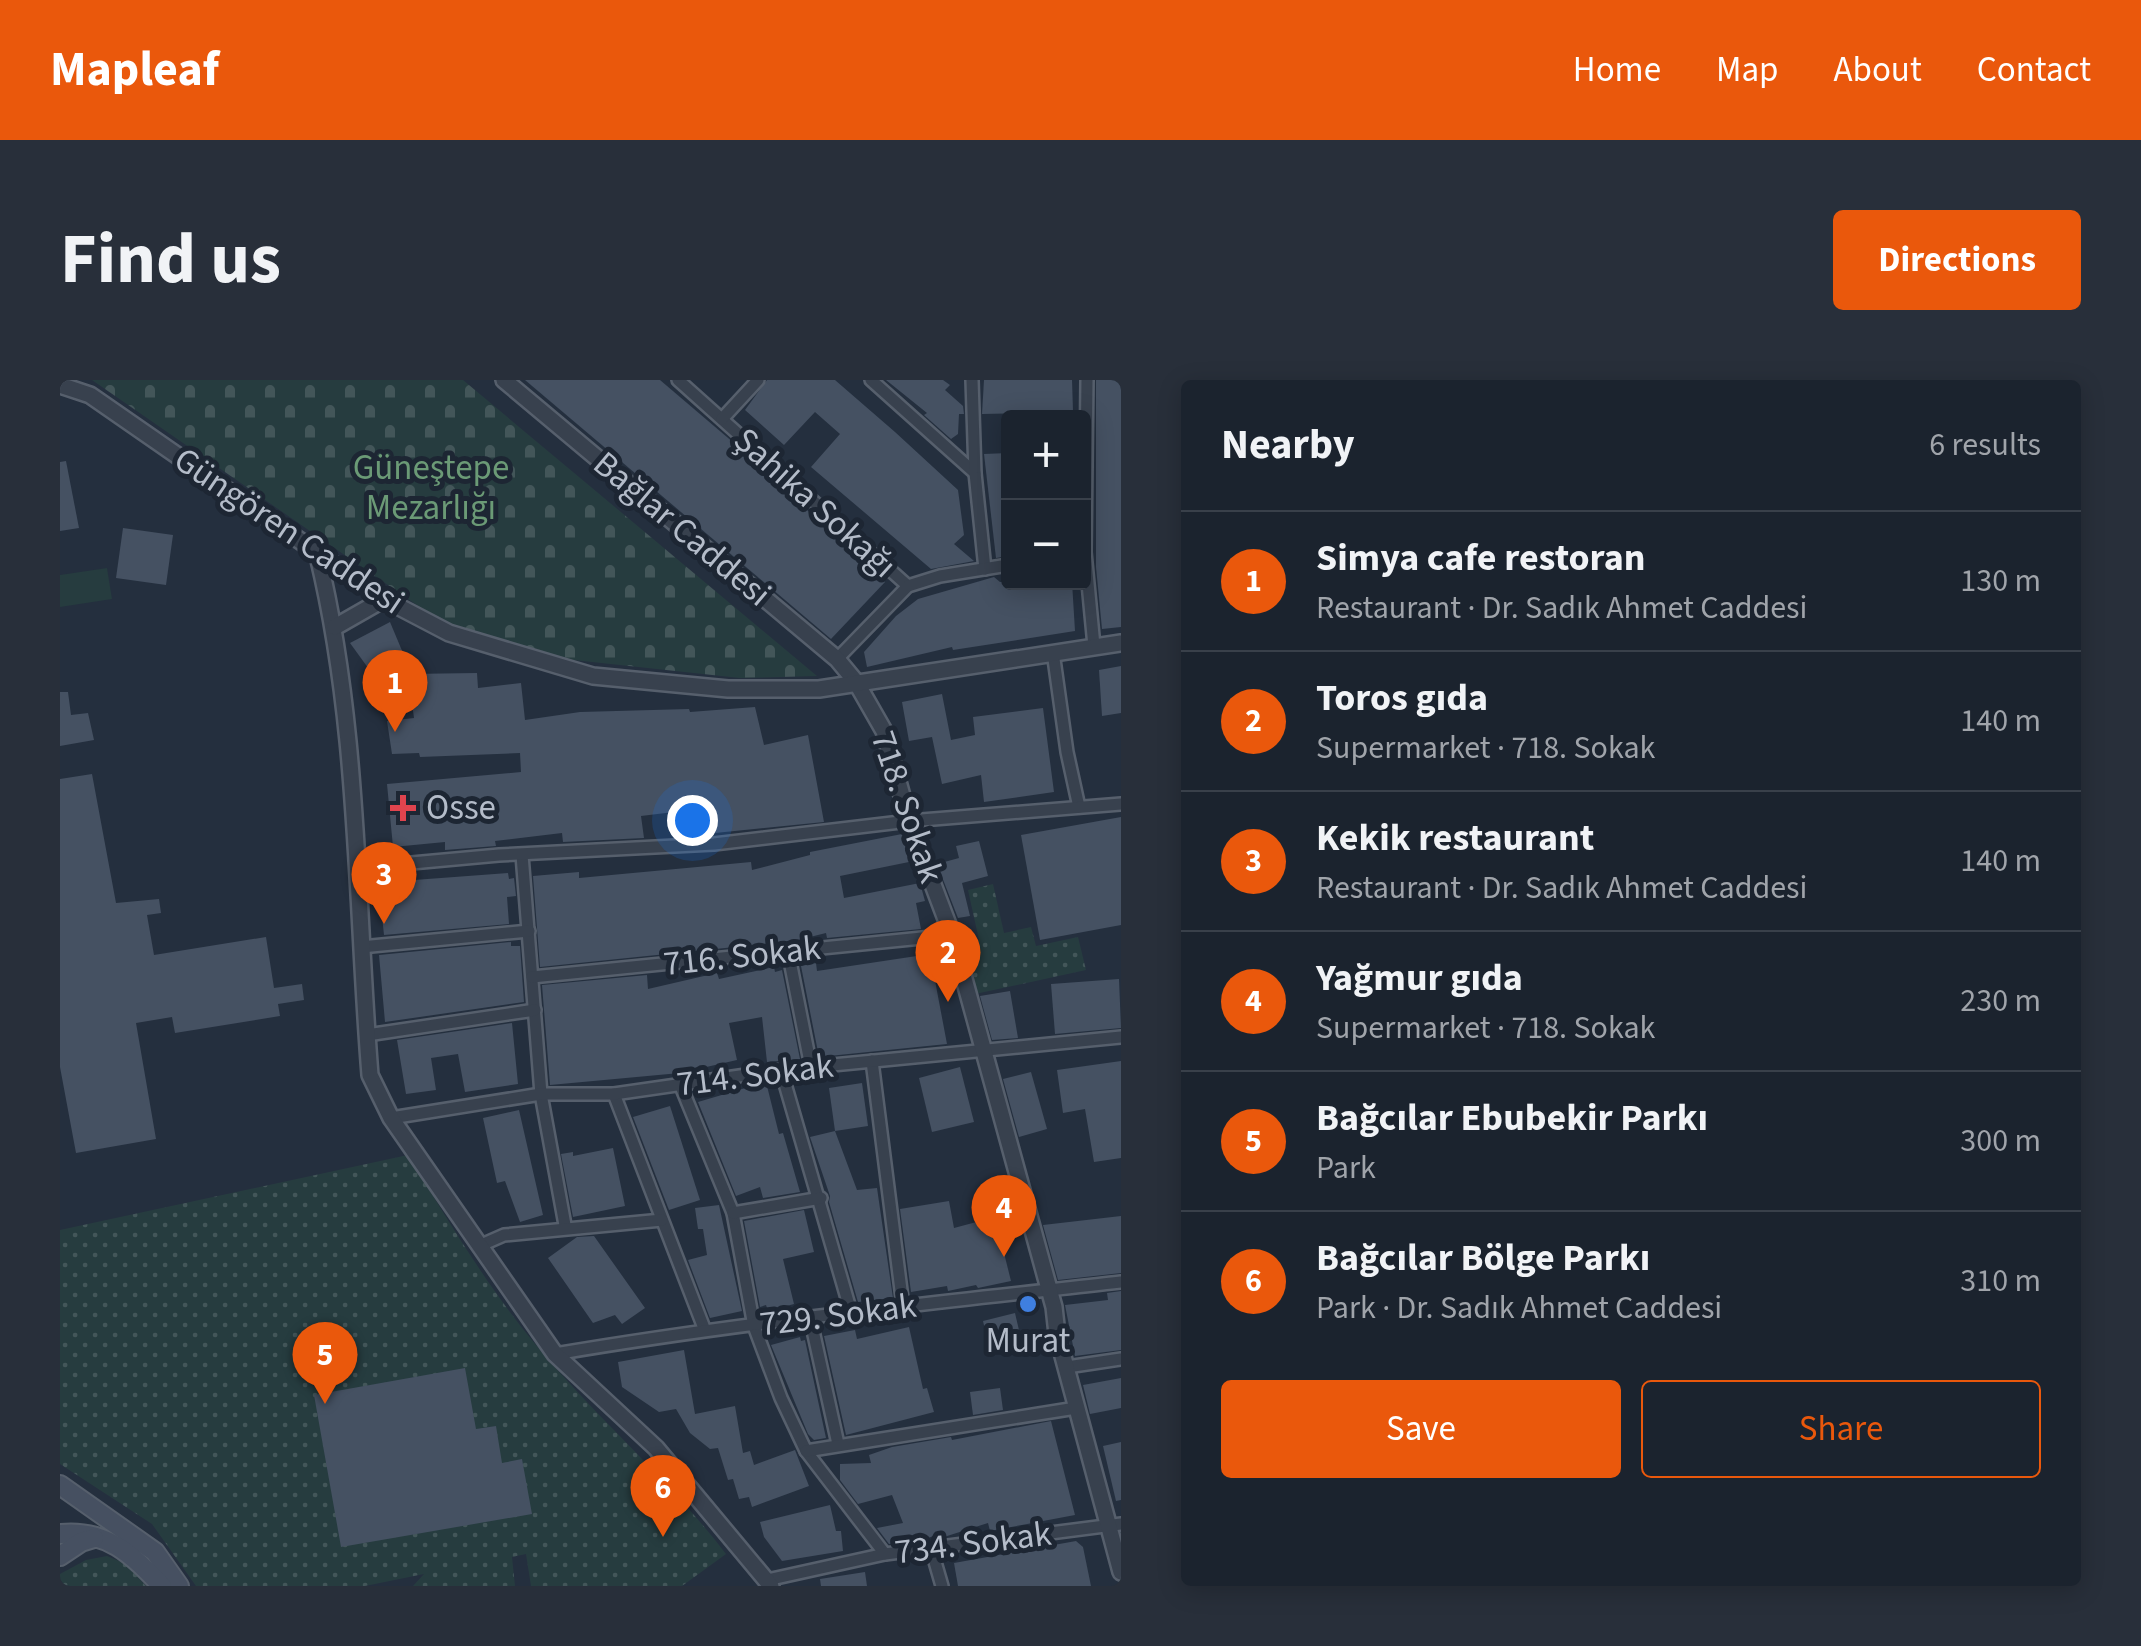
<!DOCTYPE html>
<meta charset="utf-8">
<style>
body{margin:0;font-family:"Source Sans 3",sans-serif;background:#282f3a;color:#f1f3f6}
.controls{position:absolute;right:30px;top:30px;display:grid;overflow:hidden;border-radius:10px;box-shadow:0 5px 25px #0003}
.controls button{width:90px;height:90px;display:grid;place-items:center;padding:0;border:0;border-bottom:2px solid #39404a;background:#1b232e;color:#f1f3f6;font:50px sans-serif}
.you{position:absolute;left:632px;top:440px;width:35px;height:35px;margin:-25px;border:8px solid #fff;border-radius:50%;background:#1a73e8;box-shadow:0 0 0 15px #1a73e833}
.badge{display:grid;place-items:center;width:65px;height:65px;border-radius:50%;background:#ea580c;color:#fff;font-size:32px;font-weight:700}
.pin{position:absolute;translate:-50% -82px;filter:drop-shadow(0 2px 5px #0008)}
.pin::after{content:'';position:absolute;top:52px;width:35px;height:30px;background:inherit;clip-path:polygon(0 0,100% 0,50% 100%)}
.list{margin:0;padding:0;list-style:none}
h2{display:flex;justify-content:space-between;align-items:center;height:130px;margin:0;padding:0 40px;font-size:42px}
h2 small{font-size:32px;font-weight:400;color:#a0a4aa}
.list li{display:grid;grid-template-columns:65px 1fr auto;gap:30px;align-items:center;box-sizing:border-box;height:140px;padding:0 40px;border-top:2px solid #39404a}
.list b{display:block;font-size:38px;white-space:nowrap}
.list p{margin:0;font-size:32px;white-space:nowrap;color:#a0a4aa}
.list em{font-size:32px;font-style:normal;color:#a0a4aa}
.actions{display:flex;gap:20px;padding:30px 40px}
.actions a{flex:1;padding:22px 0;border:2px solid #ea580c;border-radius:10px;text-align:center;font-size:35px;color:#ea580c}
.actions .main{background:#ea580c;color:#fff}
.map{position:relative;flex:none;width:1061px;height:1206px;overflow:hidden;border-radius:10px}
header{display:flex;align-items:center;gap:60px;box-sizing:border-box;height:140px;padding:0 50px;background:#ea580c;color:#fff}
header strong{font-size:48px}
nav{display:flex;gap:55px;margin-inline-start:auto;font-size:35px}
.intro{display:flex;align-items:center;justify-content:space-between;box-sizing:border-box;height:240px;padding:0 60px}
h1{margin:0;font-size:70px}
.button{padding:25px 45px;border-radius:10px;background:#ea580c;color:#fff;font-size:35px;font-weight:700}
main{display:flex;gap:60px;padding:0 60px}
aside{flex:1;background:#1b232e;border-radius:10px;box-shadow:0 5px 25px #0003}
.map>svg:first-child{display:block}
.green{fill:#263c3f}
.cemetery{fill:url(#cemetery-stones)}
.park{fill:url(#park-dots)}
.building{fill:#455162}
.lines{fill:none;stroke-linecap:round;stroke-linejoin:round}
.minor-casing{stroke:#565f6c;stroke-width:16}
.tertiary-casing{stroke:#565f6c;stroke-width:20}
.secondary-casing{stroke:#565f6c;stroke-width:22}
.minor{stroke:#38414e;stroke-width:11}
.tertiary{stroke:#38414e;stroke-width:15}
.secondary{stroke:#465061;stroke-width:18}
.health-dot{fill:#e0444e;stroke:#1d2633;stroke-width:4}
.shop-dot{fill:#3f7fe0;stroke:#1d2633;stroke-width:4}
.labels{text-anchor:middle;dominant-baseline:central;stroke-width:10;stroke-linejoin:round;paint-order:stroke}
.park-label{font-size:35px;fill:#6b9a76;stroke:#1d2633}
.street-label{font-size:35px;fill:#b4bcc9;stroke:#1d2633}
.poi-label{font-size:35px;fill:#b4bcc9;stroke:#1d2633;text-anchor:start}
</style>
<header>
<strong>Mapleaf</strong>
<nav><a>Home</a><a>Map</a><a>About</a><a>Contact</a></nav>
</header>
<div class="intro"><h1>Find us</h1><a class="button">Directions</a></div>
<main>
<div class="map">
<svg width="1061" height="1206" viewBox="0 0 1061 1206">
<defs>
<pattern id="cemetery-stones" width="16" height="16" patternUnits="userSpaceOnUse" patternTransform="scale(2.5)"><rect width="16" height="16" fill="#263c3f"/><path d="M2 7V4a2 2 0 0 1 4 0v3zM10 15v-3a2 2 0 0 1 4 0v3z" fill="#435659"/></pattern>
<pattern id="park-dots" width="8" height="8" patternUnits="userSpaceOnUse" patternTransform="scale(2.5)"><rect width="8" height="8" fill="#263c3f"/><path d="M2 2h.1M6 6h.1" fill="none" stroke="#435659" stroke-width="1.8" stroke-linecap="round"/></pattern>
</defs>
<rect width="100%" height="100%" fill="#242f3e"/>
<polygon class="green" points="47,188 52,219 0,227 0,195"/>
<polygon class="cemetery" points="32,0 403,0 757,296 680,298 486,277 403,257"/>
<g class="park">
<polygon points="933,504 944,553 971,547 976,566 1018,557 1026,590 915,614 904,564 919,560 908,510"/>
<path d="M348,775C387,839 428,908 476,965C536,1038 609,1099 666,1174L622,1206H471L466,1174L452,1177L455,1206H353L364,1194L305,1206H136L92,1144L0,1084V850Z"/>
<polygon points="47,1176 66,1184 86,1206 0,1206 0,1194 26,1180"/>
</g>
<g class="building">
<polygon points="465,0 600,0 681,69 825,202 771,259"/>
<polygon points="707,0 775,0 835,52 898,110 904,155 894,164 914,181 871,189 751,87 780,54 755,32 724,65 685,30"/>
<polygon points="826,0 883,0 890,5 885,10 903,26 904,34 899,34 898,54 891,59 864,35 867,33"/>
<polygon points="924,0 1012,0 1013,32 922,34"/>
<polygon points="1036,0 1061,0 1061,247 1042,249 1036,187"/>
<polygon points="948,73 948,176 936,178 924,74"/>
<polygon points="6,81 19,148 0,151 0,82"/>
<polygon points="63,148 113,155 106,205 56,198"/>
<polygon points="934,197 940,202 1012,202 1015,251 893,270 892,267 807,287 804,272 836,236 858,219"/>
<polygon points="330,242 348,285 319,303 290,263"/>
<polygon points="1061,286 1061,333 1042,336 1039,290"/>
<polygon points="417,293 418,308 461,303 465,340 520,332 629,329 630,332 695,327 704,365 748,355 764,442 616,457 614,432 581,436 584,458 503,462 502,453 435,461 436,466 385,470 385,462 333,467 327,404 461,392 460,373 360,377 359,373 332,374 327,341 354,338 348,294"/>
<polygon points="0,312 8,312 11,335 28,333 34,360 0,366"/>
<polygon points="882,314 891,360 915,355 913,337 983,328 994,412 924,422 921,395 882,404 872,357 849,361 842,322"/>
<polygon points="32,394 56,523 99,519 101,533 87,535 94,575 206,557 214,608 242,604 244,620 218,624 220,636 115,653 112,637 76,643 96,759 16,773 0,687 0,399"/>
<polygon points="1061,437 1061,545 980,560 961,455"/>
<polygon points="842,454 849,482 780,496 784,518 860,503 865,521 856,523 861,549 767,558 766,553 734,561 480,587 473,496 519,492 519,498 691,482 692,490 750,475 750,472"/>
<polygon points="919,461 928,496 902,503 910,536 898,538 877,484 899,478 896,466"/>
<polygon points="448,493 449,499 454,498 456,516 447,517 449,544 324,555 321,527 316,528 314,503"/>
<polygon points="451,562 451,566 460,566 464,622 325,642 319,575"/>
<polygon points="870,574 887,664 759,677 741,586 756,583 757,591"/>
<polygon points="714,587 715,592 722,590 740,679 707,682 702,637 669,643 677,680 620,693 490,705 482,605 587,595 588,609 657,593 659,599"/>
<polygon points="1059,599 1061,648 995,654 991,604"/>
<polygon points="950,611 958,658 932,660 920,616"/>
<polygon points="452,643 458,704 405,712 398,674 371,678 376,710 346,714 337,660"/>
<polygon points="1061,681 1061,778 1034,782 1025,729 1003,733 997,690"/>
<polygon points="900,687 914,742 872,752 859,698"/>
<polygon points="971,692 987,749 959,757 943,699"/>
<polygon points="706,702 719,754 723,753 740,812 703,818 700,807 676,816 638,722"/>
<polygon points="802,703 808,746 775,751 769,708"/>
<polygon points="610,726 640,820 609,830 573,737"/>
<polygon points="459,730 483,835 460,842 445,801 437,803 423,738"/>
<polygon points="775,751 797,810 817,808 833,918 798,922 769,822 770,816 750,757"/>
<polygon points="553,768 565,826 513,837 501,774 513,772 513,776"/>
<polygon points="889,821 894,848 935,837 951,901 918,908 916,905 888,911 887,906 851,912 840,829"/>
<polygon points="659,825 682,931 650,938 628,880 647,875 643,849 638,849 635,828"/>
<polygon points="744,830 754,872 723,879 734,924 708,931 706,925 700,927 684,841"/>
<polygon points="1061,836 1061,893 998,900 983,845"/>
<polygon points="534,856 585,928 562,944 555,935 533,943 488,878 517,857"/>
<polygon points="1061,911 1061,970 1015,976 1005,925 1048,920 1047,913"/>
<polygon points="955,933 961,959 929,967 923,941"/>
<polygon points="849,947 863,1009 867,1008 874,1032 786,1055 764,956 795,950 797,959"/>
<polygon points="740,957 741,961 745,960 766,1058 754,1060 748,1054 711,965"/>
<polygon points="624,970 635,1034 675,1026 683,1073 690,1071 694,1085 735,1070 749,1106 692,1127 689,1117 679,1119 673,1099 668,1100 658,1068 650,1069 630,1053 616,1029 599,1032 562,1007 558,982"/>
<polygon points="405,988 416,1049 436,1046 442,1083 462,1079 472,1134 281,1167 254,1015"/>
<polygon points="1061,998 1061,1028 1030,1034 1023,1005"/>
<polygon points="940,1008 943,1030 913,1035 910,1012"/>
<polygon points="991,1041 1015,1135 930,1151 928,1143 884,1157 881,1153 863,1160 829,1164 817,1148 843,1143 832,1115 798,1124 780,1100 780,1084 811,1083 809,1075 832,1067 891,1057 892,1060"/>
<polygon points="1061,1062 1061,1120 1056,1121 1043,1066"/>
<polygon points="770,1125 776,1151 781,1151 783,1171 722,1181 704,1157 700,1142"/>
<polygon points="1016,1161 1023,1167 1031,1206 898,1206 894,1183"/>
<polygon points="805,1192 807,1206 761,1206 760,1199"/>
</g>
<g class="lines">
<defs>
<g id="minor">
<polyline points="618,0 848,206"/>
<polyline points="811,0 915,93"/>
<polyline points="912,0 915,93 925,189"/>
<polyline points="1027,0 1025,172 1034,266"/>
<polyline points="662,39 698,0"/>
<polyline points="993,272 1007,372 1019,427"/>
<polyline points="777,279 848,206 880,196 948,185"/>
<polyline points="462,475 481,714 505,845"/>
<polyline points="297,488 439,475 654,464 849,441 1061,424"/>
<polyline points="301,567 469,551"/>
<polyline points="728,571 751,687"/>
<polyline points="472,597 892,555"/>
<polyline points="307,655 475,630"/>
<polyline points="812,681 843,926"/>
<polyline points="721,690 791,932"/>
<polyline points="620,704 673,833 694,946 721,1018 746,1071 825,1174"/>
<polyline points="554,714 644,948"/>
<polyline points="331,738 481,714 554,714 721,690 1061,657"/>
<polyline points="673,833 761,818"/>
<polyline points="419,866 444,855 602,840"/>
<polyline points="750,937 778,1064"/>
<path d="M495,974C683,942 872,923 1061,902"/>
<polyline points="1007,987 1061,979"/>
<polyline points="746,1071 1016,1028"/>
<polyline points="871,1168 882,1206"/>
<polyline points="707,1200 825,1174 1061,1144"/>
</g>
<g id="tertiary">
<polyline points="444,0 777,279 796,302 824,351 849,441 892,555 994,927 997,954 1061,1192"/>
<polyline points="0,5 30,15 324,219 389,253 533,296 668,309 759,309 1061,263"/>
<path d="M258,176C299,346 296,522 310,695L331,738L495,974L596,1068L711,1206"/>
<polyline points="275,247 324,219"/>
</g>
<g id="secondary">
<polyline points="0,1105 95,1172 119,1206"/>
<path d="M0,1154C47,1149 72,1175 102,1206"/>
<polyline points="0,1176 21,1162 34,1158"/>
</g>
</defs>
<use href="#minor" class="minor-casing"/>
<use href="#tertiary" class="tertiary-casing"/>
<use href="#secondary" class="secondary-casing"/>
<use href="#minor" class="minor"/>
<use href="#tertiary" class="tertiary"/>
<use href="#secondary" class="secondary"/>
</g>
<path class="health-dot" d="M338 413h10v10h10v10h-10v10h-10v-10h-10v-10h10z"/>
<circle class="shop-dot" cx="968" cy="924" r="10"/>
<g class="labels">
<g class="park-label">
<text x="371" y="88">Güneştepe<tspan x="371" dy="40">Mezarlığı</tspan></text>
</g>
<g class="street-label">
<text transform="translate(755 123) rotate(42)">Şahika Sokağı</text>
<text transform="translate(622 149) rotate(40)">Bağlar Caddesi</text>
<text transform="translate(229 151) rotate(34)">Güngören Caddesi</text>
<text transform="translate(847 427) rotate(71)">718. Sokak</text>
<text transform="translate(682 576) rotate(-6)">716. Sokak</text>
<text transform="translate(695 695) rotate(-7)">714. Sokak</text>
<text transform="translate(778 935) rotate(-7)">729. Sokak</text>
<text transform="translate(913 1163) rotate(-7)">734. Sokak</text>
</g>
<g class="poi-label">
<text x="366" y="428">Osse</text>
<text x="968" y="961" text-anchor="middle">Murat</text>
</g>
</g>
</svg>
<div class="controls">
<button>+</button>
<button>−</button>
</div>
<div class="you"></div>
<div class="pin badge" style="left:335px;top:352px">1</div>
<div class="pin badge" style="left:888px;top:622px">2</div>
<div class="pin badge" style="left:324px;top:544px">3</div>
<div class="pin badge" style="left:944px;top:877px">4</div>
<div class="pin badge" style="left:265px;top:1024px">5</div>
<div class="pin badge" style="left:603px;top:1157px">6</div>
</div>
<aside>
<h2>Nearby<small>6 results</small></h2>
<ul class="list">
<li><span class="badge">1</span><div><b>Simya cafe restoran</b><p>Restaurant · Dr. Sadık Ahmet Caddesi</p></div><em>130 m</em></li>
<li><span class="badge">2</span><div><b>Toros gıda</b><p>Supermarket · 718. Sokak</p></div><em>140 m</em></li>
<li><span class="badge">3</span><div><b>Kekik restaurant</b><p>Restaurant · Dr. Sadık Ahmet Caddesi</p></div><em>140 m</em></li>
<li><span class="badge">4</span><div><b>Yağmur gıda</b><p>Supermarket · 718. Sokak</p></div><em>230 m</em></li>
<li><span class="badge">5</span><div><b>Bağcılar Ebubekir Parkı</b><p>Park</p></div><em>300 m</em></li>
<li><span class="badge">6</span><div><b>Bağcılar Bölge Parkı</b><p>Park · Dr. Sadık Ahmet Caddesi</p></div><em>310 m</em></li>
</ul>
<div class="actions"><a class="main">Save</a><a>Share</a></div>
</aside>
</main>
